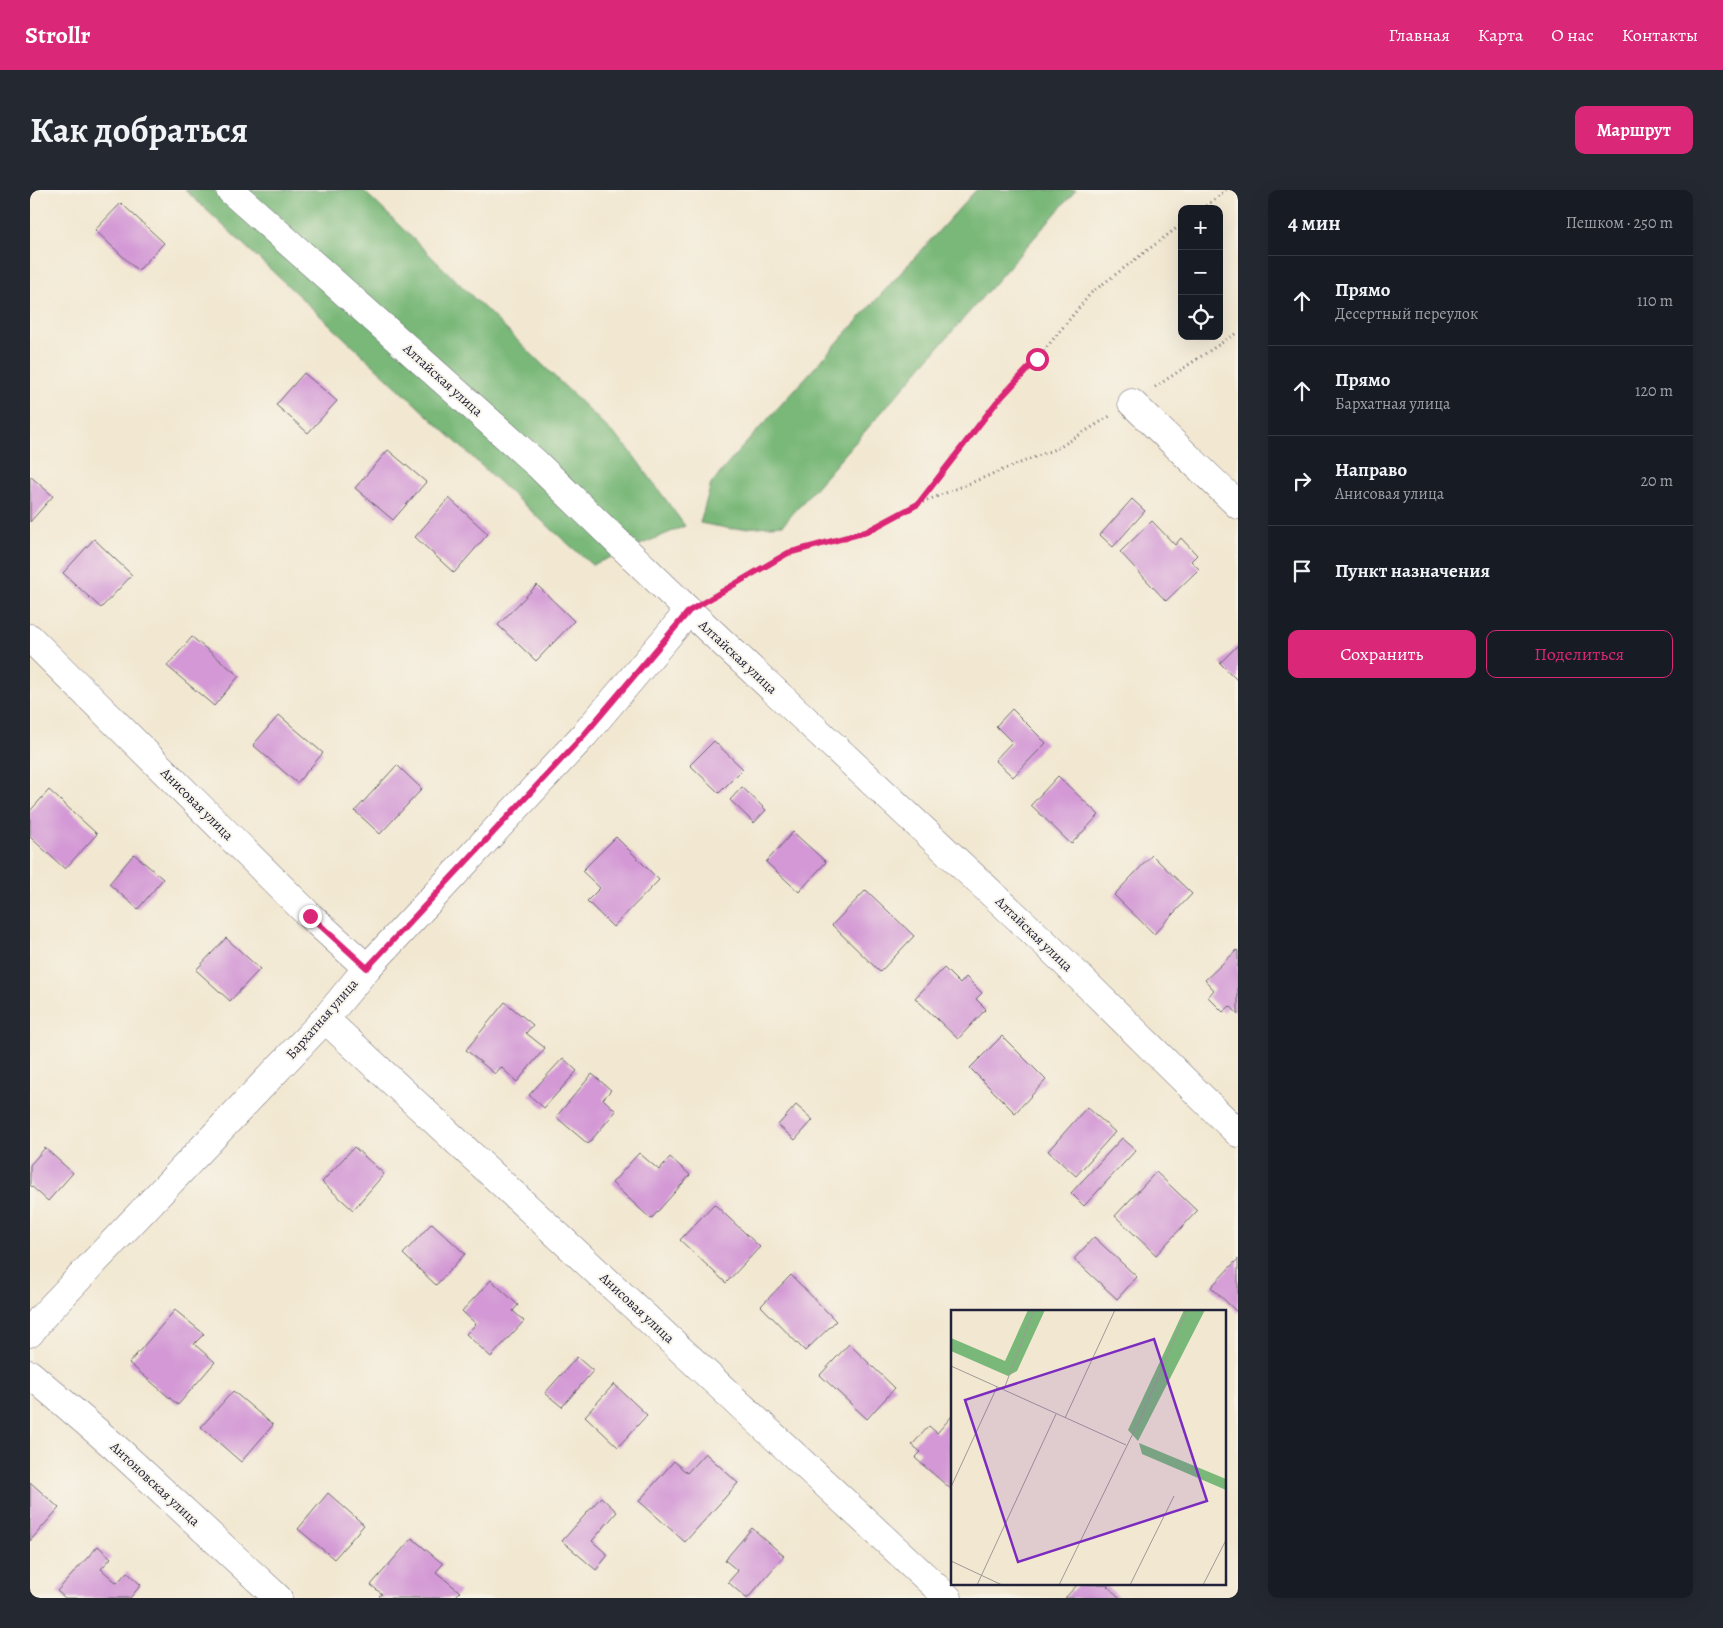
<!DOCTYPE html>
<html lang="ru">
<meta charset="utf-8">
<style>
body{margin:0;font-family:Alegreya,serif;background:#242831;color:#f1f3f6}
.controls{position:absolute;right:15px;top:15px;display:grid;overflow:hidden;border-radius:10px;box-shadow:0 5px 20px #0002}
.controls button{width:45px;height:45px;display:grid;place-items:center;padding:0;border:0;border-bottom:1px solid #363941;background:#171b24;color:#f1f3f6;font:25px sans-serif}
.stop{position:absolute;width:15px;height:15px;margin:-11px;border:4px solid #db2777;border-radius:50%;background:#fff}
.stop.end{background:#db2777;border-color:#fff;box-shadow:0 1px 5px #0008}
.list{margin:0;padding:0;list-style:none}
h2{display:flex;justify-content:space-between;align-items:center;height:65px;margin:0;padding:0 20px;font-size:21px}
h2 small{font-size:16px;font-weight:400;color:#9ea1a6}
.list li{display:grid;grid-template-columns:32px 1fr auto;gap:15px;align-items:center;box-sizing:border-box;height:90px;padding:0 20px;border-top:1px solid #363941}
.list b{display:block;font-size:19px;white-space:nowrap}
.list p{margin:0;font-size:16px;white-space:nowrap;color:#9ea1a6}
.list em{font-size:16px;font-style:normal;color:#9ea1a6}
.actions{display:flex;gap:10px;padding:15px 20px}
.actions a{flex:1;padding:11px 0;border:1px solid #db2777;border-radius:10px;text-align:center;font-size:18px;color:#db2777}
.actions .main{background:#db2777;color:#fff}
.icon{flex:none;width:28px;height:28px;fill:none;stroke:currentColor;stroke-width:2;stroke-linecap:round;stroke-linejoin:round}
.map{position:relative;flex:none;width:1208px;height:1408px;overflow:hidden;border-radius:10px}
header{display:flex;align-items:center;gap:30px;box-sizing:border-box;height:70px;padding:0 25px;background:#db2777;color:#fff}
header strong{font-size:24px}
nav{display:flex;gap:28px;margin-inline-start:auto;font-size:18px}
.intro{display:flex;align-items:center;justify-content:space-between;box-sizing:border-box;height:120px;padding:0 30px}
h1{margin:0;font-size:35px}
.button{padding:12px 22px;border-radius:10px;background:#db2777;color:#fff;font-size:18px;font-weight:700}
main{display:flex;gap:30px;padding:0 30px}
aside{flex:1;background:#171b24;border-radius:10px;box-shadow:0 5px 20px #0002}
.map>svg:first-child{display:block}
.forest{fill:#79b878;stroke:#4e6d5a}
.building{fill:#d398d5}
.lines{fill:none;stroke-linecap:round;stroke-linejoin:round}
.minor-casing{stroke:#6b6770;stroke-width:29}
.path{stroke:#6b6770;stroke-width:3;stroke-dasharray:1 4;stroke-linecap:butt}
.minor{stroke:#fff;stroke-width:28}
.route{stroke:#db2777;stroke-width:6}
.labels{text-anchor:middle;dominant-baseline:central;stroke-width:4;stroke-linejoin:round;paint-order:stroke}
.street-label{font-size:14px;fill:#22223b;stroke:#f7f3e8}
.inset-road{fill:none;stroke:#9f9996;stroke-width:1}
.view{fill:#7b2cbf;fill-opacity:0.15;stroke:#7b2cbf;stroke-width:2.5}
.inset-edge{fill:none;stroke:#22223b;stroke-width:2.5}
</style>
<header>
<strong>Strollr</strong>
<nav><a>Главная</a><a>Карта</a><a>О нас</a><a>Контакты</a></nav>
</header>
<div class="intro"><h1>Как добраться</h1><a class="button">Маршрут</a></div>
<main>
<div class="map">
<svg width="1208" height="1408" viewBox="0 0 1208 1408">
<rect width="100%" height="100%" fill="#f7f3e8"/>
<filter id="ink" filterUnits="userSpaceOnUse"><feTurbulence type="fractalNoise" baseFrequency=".02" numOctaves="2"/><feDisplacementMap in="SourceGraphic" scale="10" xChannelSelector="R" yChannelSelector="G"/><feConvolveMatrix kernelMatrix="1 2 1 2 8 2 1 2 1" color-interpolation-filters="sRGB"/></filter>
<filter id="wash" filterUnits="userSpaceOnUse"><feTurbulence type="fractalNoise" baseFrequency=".0096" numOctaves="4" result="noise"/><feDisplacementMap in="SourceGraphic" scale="20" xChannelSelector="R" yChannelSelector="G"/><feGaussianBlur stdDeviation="1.12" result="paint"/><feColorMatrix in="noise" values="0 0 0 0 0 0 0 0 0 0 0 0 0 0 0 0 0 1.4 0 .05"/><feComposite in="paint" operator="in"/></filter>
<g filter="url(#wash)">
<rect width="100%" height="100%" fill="#f2e8d2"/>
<g class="forest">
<polygon points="155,0 333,0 598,258 655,336 562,375 484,306"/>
<polygon points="946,0 1046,0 753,335 702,339 670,333 681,294 707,263"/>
</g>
<g id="blocks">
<g class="building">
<polygon points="91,13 134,53 108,81 65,40"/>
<polygon points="274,183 307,211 278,243 246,215"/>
<polygon points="358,260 396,292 363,330 325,298"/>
<polygon points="0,286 23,306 0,332"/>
<polygon points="419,308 458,344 424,383 385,347"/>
<polygon points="1102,309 1115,321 1083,357 1070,345"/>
<polygon points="1122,331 1145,355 1151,348 1167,365 1161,371 1169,379 1136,411 1090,362"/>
<polygon points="64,349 102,385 71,418 33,383"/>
<polygon points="507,395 544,431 506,471 468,435"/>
<polygon points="162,447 209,486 184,516 137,476"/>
<polygon points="1208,455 1208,491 1190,473"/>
<polygon points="982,519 1016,553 983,587 965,570 982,552 966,536"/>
<polygon points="249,525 293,563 267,593 223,555"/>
<polygon points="684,551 713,579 689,603 660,575"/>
<polygon points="367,575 392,599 350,644 325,621"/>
<polygon points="1028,586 1069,625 1041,654 1001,615"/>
<polygon points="712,597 736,620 724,633 700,610"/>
<polygon points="19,600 67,644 35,679 0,647 0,621"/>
<polygon points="763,642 796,672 769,702 736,672"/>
<polygon points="586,647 629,690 583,737 557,711 570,698 552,681"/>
<polygon points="104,664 133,689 108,719 79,694"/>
<polygon points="1122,665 1162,704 1124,744 1084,705"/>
<polygon points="836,700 884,746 850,782 802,735"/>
<polygon points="196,748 230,779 200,811 166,780"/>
<polygon points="1207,760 1208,761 1208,824 1200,816 1193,822 1178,807 1184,800 1175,790"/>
<polygon points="914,778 930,794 936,787 952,803 946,809 956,819 928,849 885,808"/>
<polygon points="475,812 503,835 496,843 515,858 487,892 471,877 465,884 436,860"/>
<polygon points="972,846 1016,890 985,923 940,878"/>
<polygon points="533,868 547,881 514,918 499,905"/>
<polygon points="562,884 581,900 573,909 586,921 558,954 526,927"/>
<polygon points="766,915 783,930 765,950 748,935"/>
<polygon points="1057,917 1085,942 1046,986 1018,961"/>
<polygon points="1092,948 1106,960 1054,1016 1041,1003"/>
<polygon points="324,957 354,984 323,1020 292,992"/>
<polygon points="15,958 43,983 18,1011 0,995 0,975"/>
<polygon points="609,963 629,980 640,967 660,985 621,1029 582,993"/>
<polygon points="1126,982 1167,1021 1126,1065 1085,1026"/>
<polygon points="684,1014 730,1057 696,1093 650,1050"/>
<polygon points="402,1033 435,1064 406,1095 373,1064"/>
<polygon points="1064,1047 1107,1087 1087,1109 1044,1069"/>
<polygon points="1208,1069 1208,1123 1181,1097"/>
<polygon points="761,1085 806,1131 775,1161 731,1116"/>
<polygon points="461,1090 488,1115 483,1121 494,1131 461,1167 436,1144 446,1134 432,1121"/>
<polygon points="145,1120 174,1144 164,1154 185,1172 148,1215 99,1173"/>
<polygon points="819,1154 865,1198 837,1229 790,1185"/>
<polygon points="547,1167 563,1181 532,1217 515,1203"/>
<polygon points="584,1194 617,1225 588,1257 555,1226"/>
<polygon points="203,1201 243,1235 211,1272 171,1237"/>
<polygon points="922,1226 922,1300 885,1268 891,1262 882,1255 899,1236 907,1243"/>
<polygon points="675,1263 708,1293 655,1352 609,1311 644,1271 657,1283"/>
<polygon points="0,1292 29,1318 0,1351"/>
<polygon points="298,1303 334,1335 304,1369 268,1339"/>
<polygon points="571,1307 587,1322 562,1351 578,1365 566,1380 532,1351"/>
<polygon points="722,1338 754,1366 718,1408 716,1408 698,1392 708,1381 695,1370"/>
<polygon points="382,1348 413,1374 406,1382 430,1402 424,1408 351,1408 349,1406 352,1404 341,1395"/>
<polygon points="68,1356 81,1368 71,1379 87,1393 97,1382 111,1395 100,1408 35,1408 27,1401"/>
<polygon points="1048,1394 1079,1394 1077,1396 1090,1408 1035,1408"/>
</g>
</g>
</g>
<g filter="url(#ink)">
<use href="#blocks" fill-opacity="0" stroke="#6b6770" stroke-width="1"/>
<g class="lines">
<defs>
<g id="minor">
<polyline points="200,0 507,274 659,421 1017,755 1208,943"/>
<polyline points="1102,213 1208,315"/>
<polyline points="0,448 280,726 337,778"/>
<polyline points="295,829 918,1408"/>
<polyline points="0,1143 12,1127 295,829 337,778 554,545 659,421"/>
<polyline points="0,1184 85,1257 248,1408"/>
</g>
</defs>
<use href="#minor" class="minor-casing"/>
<g class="path">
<polyline points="1172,19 1196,0"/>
<polyline points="1125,197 1208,142"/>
<polyline points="888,314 1030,257 1080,226"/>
<polyline points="683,407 758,363 836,342 888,314 966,213 1007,169 1061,103 1152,34"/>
</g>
<use href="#minor" class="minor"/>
</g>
</g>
<g class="lines" filter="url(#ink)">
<polyline class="route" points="280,726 337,778 554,545 659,421 758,363 836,342 888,314 966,213 1007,169"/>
</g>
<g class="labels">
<g class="street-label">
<text transform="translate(413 190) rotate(42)">Алтайская улица</text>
<text transform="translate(708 467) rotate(43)">Алтайская улица</text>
<text transform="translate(167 614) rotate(45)">Анисовая улица</text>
<text transform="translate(1004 744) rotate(44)">Алтайская улица</text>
<text transform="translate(292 829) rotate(-49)">Бархатная улица</text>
<text transform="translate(607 1118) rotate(43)">Анисовая улица</text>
<text transform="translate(125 1294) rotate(43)">Антоновская улица</text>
</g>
</g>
<g transform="translate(921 1120)">
<rect width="275" height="275" fill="#f2e8d2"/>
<path d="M77,0H94L66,61L57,66L0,41V28L54,51ZM233,0H254L187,131L177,120ZM188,133L275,169V180L191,144Z" fill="#79b878"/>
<path class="inset-road" d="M0,56L175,135M53,79L83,0M114,108L164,0M0,177L46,77M0,251L51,275M26,275L105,104M108,275L189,109L236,0M179,275L223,186M252,275L275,230"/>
<path class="view" d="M203,29L256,191L67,252L14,90Z"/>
<rect width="275" height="275" class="inset-edge"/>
</g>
</svg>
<div class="controls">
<button>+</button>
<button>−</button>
<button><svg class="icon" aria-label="locate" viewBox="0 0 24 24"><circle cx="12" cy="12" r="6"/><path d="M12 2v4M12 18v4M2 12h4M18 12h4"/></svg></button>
</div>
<div class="stop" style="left:1007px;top:169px"></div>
<div class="stop end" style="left:280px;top:726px"></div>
</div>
<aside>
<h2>4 мин<small>Пешком · 250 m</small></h2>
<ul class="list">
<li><svg class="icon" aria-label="ahead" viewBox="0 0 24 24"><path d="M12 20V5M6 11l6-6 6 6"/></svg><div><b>Прямо</b><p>Десертный переулок</p></div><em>110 m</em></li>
<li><svg class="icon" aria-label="ahead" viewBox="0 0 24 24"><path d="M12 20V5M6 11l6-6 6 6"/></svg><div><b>Прямо</b><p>Бархатная улица</p></div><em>120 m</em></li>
<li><svg class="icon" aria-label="right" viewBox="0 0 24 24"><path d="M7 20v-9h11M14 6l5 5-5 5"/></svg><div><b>Направо</b><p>Анисовая улица</p></div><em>20 m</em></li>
<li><svg class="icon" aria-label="arrive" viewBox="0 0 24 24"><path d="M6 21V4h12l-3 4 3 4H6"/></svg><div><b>Пункт назначения</b></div></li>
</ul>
<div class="actions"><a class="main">Сохранить</a><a>Поделиться</a></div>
</aside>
</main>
